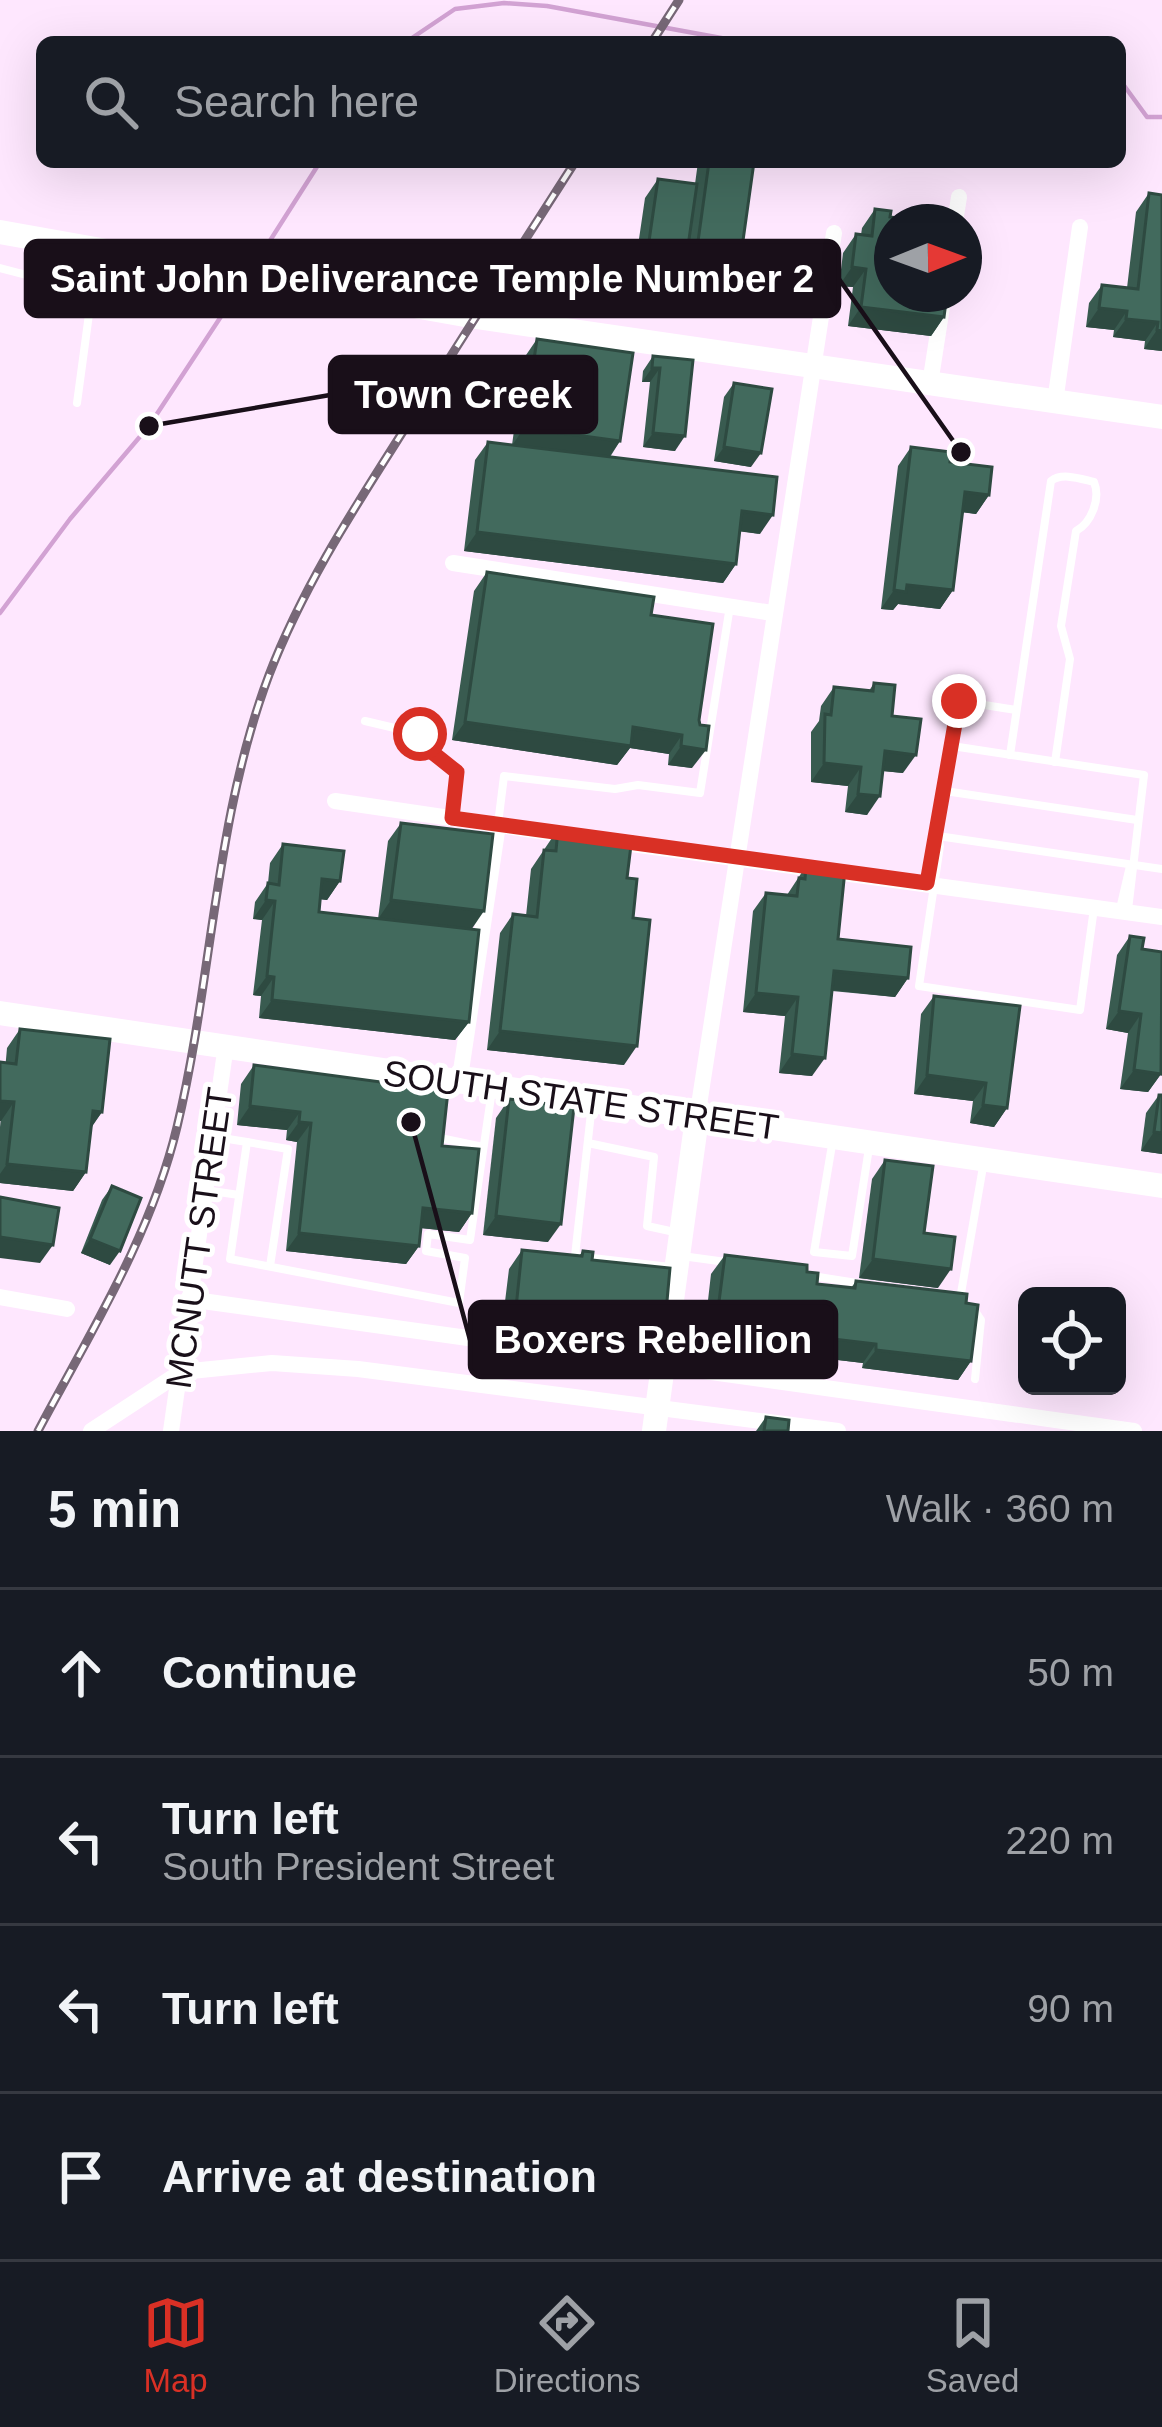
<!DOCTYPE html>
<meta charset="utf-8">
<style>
body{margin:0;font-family:Arial,sans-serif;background:#242831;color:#f1f3f6}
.controls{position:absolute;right:36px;bottom:36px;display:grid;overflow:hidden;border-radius:18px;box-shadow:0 12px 48px #0002}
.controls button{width:108px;height:108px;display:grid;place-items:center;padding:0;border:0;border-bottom:3px solid #363941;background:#171b24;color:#f1f3f6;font:60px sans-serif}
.compass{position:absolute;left:874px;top:204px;width:108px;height:108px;border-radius:50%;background:#171b24;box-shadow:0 12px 48px #0002;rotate:89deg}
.stop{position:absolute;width:36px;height:36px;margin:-27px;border:9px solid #d93025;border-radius:50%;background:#fff}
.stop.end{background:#d93025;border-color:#fff;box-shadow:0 3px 12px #0008}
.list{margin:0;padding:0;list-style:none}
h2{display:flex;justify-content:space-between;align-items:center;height:156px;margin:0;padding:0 48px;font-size:51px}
h2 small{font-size:39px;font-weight:400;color:#9ea1a6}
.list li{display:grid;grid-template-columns:78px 1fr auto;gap:36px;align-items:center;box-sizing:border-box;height:168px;padding:0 48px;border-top:3px solid #363941}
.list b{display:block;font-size:45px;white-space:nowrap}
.list p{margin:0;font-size:39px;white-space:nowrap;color:#9ea1a6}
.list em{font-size:39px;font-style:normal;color:#9ea1a6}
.icon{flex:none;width:66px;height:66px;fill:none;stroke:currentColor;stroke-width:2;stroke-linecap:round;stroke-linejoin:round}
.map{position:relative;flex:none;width:1162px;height:1431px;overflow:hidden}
.search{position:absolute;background:#171b24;box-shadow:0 12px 48px #0002;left:36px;right:36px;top:36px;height:132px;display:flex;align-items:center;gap:30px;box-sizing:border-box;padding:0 42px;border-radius:18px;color:#9ea1a6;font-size:45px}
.sheet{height:828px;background:#171b24}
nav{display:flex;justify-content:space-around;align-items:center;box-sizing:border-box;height:168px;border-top:3px solid #363941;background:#171b24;font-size:33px;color:#9ea1a6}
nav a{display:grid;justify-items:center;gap:6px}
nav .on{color:#d93025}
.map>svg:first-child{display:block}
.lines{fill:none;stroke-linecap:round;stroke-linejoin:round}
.stream{stroke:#d2a2d3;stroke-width:4.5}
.lane{stroke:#fff;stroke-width:8}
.street{stroke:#fff;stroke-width:16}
.secondary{stroke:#fff;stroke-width:24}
.primary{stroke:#fff;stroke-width:24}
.rail-casing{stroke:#776877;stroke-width:9}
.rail{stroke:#fff;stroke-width:4.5;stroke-dasharray:14;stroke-linecap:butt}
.wall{fill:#395b50}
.shaded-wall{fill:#2e4a41}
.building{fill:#426a5d;stroke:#2e4a41;stroke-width:3}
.route{stroke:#d93025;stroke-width:15}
.labels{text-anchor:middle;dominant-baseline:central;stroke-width:10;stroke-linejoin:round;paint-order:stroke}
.street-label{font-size:36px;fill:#190f19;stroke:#fff}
.leader{fill:none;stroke:#190f19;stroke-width:4.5}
.callout-dot{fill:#190f19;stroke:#fff;stroke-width:4.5}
.callout{fill:#190f19;stroke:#190f19;stroke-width:4.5}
.callout-label{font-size:39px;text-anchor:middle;font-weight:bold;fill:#fff}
</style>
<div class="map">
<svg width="1162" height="1431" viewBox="0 0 1162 1431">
<rect width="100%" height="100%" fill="#fee7fe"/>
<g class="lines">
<g class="stream">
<polyline points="406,42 455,9 504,3 547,6 743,42"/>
<polyline points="1120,80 1147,117 1162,117"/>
<polyline points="252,269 320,162"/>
<polyline points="0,613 70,519 149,426 243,283"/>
</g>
<g class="lane">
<polyline points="0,268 92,292 77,403"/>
<polyline points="73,285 80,251"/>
<polyline points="1016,710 959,701 938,836 1162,869"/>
<polyline points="365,721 420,734 428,750 457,772 452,817"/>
<polyline points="952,746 1144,775 1128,910"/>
<path d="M1010,755L1051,481C1062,472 1081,479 1094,482C1101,499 1091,523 1076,531L1061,626L1070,659L1055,762"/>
<polyline points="945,791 1137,820"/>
<polyline points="498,824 504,776 615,789 638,785 700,793 730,606"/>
<polyline points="938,836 940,846 919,986 1080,1010 1094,908"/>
<polyline points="927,883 937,838"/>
<polyline points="1120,909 1130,866"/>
<polyline points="592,1104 575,1256 670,1267"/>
<polyline points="216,1137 247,1142 230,1259 459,1303 465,1258 426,1251 428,1234 470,1240 492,1090"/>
<polyline points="445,1139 483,1147"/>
<polyline points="833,1139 814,1252 852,1256 869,1148"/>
<polyline points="247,1142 288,1149 270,1266"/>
<polyline points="588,1143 654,1157 647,1226 679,1233"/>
<polyline points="205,1190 239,1195"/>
<polyline points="682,1256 726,1262"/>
<polyline points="812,1276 863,1284"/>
<polyline points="960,1299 984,1161"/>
<polyline points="973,1308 981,1320 975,1379"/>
</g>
<g class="street">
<polyline points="955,222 959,197"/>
<polyline points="930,384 944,294"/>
<polyline points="1055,402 1080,227"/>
<polyline points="453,563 772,613"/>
<polyline points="335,801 573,836"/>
<polyline points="610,841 1162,917"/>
<polyline points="459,1084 498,825"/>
<polyline points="697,1118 834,233"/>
<polyline points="0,1297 67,1309"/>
<polyline points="188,1299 1134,1431"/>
<polyline points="91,1431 181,1372 272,1363 358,1369 838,1431"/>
<polyline points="171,1431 226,1045"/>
</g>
<g class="secondary">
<polyline points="0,232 476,317 1162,417"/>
<polyline points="654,1431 697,1118"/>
</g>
<polyline class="primary" points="0,1013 1162,1186"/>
<defs>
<g id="rail">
<polyline points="652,42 679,0"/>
<path d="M38,1431C90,1333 151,1236 177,1127C213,977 214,821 269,675C304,584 357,504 409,422C464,335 519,249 575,162"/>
</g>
</defs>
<use href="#rail" class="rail-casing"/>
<use href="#rail" class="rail"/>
</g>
<g class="wall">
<polygon points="698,162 754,162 740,262 727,281 683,275 683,270 672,286 633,280 645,198 658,179 695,184"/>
<polygon points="1149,193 1162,351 1144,349 1145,341 1113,337 1114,330 1086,327 1089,303 1102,285 1127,288 1136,212"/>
<polygon points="875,209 890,217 944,317 931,336 848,326 853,287 839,286 843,253 856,234 861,235 862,228"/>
<polygon points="537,339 620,441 610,457 760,534 740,531 736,564 723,583 464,551 475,460 488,442 512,445 524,358"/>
<polygon points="653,356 693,360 675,451 643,447 650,382 642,382 643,371"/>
<polygon points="734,383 751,467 714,461 724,397"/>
<polygon points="911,447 950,462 989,495 976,514 963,512 953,590 940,609 898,604 893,610 881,609 898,466"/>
<polygon points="487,572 651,615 692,768 668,765 669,754 630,748 617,765 452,740 474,591"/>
<polygon points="874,683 892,716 903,773 883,771 867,815 845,812 848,786 811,782 811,732 819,721 821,706 834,687 869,691"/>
<polygon points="401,823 471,929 469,1022 455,1040 259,1018 261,996 253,995 262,920 253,919 255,902 268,883 270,863 283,844 340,881 327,900 320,899 319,912 378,919 388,841"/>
<polygon points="558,829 627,878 633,918 624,1065 487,1050 500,933 513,914 526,916 531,869"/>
<polygon points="806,866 838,939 908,978 895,997 832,991 812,1076 779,1073 785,1016 743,1012 753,911 766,893 787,895"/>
<polygon points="1130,936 1142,949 1161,1074 1148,1092 1120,1089 1128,1033 1106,1029 1117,955"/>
<polygon points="934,996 1007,1108 994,1127 970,1123 973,1101 914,1094 921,1014"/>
<polygon points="20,1029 102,1112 91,1127 86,1172 73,1191 0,1183 0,1127 7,1048"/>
<polygon points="254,1065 442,1146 472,1213 459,1232 421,1228 419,1246 406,1264 286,1251 297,1142 286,1140 287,1130 237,1125 241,1084"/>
<polygon points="1159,1095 1162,1095 1162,1154 1141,1151 1146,1113"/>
<polygon points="509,1099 548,1242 483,1235 496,1118"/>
<polygon points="885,1160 924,1233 938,1288 859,1278 872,1179"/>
<polygon points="112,1186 110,1265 81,1253 102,1200"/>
<polygon points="522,1250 579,1256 583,1251 665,1323 652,1342 502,1326 509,1269"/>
<polygon points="725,1255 807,1272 817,1284 851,1288 856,1281 966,1303 971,1361 958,1380 862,1368 863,1363 703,1344 711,1274"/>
<polygon points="766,1417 788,1431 756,1431"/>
</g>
<g class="shaded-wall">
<polygon points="696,256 740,262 727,281 683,275"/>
<polygon points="646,262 685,267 672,286 633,280"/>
<polygon points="852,267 866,269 853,287 839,286"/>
<polygon points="861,307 944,317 931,336 848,326"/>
<polygon points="1099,308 1127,311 1114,330 1086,327"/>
<polygon points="1126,319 1158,322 1145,341 1113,337"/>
<polygon points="1157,330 1162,331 1162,351 1144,349"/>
<polygon points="652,368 660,368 650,382 642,382"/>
<polygon points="524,428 620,441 607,460 511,447"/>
<polygon points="653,433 685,436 675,451 643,447"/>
<polygon points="724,447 761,453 751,467 714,461"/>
<polygon points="965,492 989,495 976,514 952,511"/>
<polygon points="742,511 773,515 760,534 729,530"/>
<polygon points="477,532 736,564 723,583 464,551"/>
<polygon points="907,585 953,590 940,609 898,604 893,610 881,609 894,590"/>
<polygon points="465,722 633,727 682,735 669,754 630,748 617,765 452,740"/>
<polygon points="681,746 706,750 692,768 668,765"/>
<polygon points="885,751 916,755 903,773 872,770"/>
<polygon points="824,763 861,767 848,786 811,782"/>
<polygon points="858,794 880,796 867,815 845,812"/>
<polygon points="322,879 340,881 327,900 309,898"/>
<polygon points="266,900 275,901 262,920 253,919"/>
<polygon points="391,900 484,911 471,930 378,919"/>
<polygon points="834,971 908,978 895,997 821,989"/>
<polygon points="267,976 274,977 261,996 253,995"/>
<polygon points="756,993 798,997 785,1016 743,1012"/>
<polygon points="272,1000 469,1022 455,1040 259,1018"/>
<polygon points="1119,1011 1141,1014 1128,1033 1106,1029"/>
<polygon points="500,1031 637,1046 624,1065 487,1050"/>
<polygon points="792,1054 825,1058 812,1076 779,1073"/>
<polygon points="1134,1070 1161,1074 1148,1092 1120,1089"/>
<polygon points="927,1075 986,1083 973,1101 914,1094"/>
<polygon points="0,1101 14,1102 1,1121 0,1121"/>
<polygon points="983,1105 1007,1108 994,1127 970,1123"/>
<polygon points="250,1106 300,1112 287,1130 237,1125"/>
<polygon points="93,1111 102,1112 89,1131"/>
<polygon points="299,1122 311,1123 297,1142 286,1140"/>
<polygon points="1154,1132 1162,1133 1162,1154 1141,1151"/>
<polygon points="7,1164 86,1172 73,1191 0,1183 0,1174"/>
<polygon points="423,1208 472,1213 459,1232 410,1227"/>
<polygon points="496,1216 561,1224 548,1242 483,1235"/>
<polygon points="299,1233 419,1246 406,1264 286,1251"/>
<polygon points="0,1237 53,1245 40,1263 0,1258"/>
<polygon points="90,1239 120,1251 110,1265 81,1253"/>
<polygon points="873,1259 951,1269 938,1288 859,1278"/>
<polygon points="516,1308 665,1323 652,1342 502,1326"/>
<polygon points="716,1325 876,1344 863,1363 703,1344"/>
<polygon points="876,1350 971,1361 958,1380 862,1368"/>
</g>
<g class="building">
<polygon points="709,162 754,162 740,262 696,256"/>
<polygon points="658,179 697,184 685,267 646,262"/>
<polygon points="1149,193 1162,195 1162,331 1157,330 1158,322 1126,319 1127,311 1099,308 1102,285 1138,289"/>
<polygon points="875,209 891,211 890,217 931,222 892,222 892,294 947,294 944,317 861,307 866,269 852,267 856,234 872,236"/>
<polygon points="537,339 633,353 620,441 524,428"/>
<polygon points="653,356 693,360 685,436 653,433 660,368 652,368"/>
<polygon points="734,383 772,389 761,453 724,447"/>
<polygon points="488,442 777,477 773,515 742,511 736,564 477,532"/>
<polygon points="911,447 951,452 950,462 992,467 989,495 965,492 953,590 907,585 906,592 894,590"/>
<polygon points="487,572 654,597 651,615 713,624 699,720 700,725 709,726 706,750 681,746 682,735 633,727 631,746 465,722"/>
<polygon points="874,683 895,685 892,716 921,719 916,755 885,751 880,796 858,794 861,767 824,763 825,714 831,715 834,687 873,691"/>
<polygon points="401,823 493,834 484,911 391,900"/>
<polygon points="558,829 632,837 627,878 637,879 633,918 650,920 637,1046 500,1031 513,914 537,917 544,850 556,851"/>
<polygon points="283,844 344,851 340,881 322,879 319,912 479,930 469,1022 272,1000 274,977 267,976 275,901 266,900 268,883 279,885"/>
<polygon points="806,866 845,870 838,939 911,947 908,978 834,971 825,1058 792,1054 798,997 756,993 766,893 797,896 799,878 805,879"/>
<polygon points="1130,936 1144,938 1142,949 1162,952 1161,1074 1134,1070 1141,1014 1119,1011"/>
<polygon points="934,996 1020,1006 1007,1108 983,1105 986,1083 927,1075"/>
<polygon points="20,1029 110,1039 102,1112 93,1111 86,1172 7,1164 14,1102 0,1101 0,1062 16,1064"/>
<polygon points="254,1065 448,1091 442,1146 479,1149 472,1213 423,1208 419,1246 299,1233 311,1123 299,1122 300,1112 250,1106"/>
<polygon points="1159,1095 1162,1095 1162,1133 1154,1132"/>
<polygon points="509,1099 574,1107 561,1224 496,1216"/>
<polygon points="885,1160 933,1166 924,1233 955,1237 951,1269 873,1259"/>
<polygon points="112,1186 141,1198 120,1251 90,1239"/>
<polygon points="0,1197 59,1208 53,1245 0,1237"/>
<polygon points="522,1250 582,1256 583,1251 593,1252 592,1260 670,1268 665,1323 516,1308"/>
<polygon points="725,1255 807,1265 807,1272 818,1273 817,1284 855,1288 856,1281 967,1294 966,1303 978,1305 971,1361 876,1350 876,1344 716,1325"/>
<polygon points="766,1417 789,1420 788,1431 764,1431"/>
</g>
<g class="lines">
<polyline class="route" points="420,734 428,749 457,772 452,818 927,883 959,701"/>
</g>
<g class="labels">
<g class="street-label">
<text transform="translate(581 1100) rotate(8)">SOUTH STATE STREET</text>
<text transform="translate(199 1238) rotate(-82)">MCNUTT STREET</text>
</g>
</g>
<path class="leader" d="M961 452L839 279M149 426L330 395M411 1122L470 1340"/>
<g class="callout-dot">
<circle cx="961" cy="452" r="12"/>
<circle cx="149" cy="426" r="12"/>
<circle cx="411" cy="1122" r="12"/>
</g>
<g class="callout">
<rect x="26" y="241" width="813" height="75" rx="12"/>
<rect x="330" y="357" width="266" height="75" rx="12"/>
<rect x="470" y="1302" width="366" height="75" rx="12"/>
</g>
<g class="callout-label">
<text x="432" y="292">Saint John Deliverance Temple Number 2</text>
<text x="463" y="408">Town Creek</text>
<text x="653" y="1353">Boxers Rebellion</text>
</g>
</svg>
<div class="controls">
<button><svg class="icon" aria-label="locate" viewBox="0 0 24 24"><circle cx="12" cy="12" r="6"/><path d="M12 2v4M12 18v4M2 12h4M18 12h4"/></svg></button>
</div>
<svg class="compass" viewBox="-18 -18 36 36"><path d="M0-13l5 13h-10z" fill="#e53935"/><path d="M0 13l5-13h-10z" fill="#9ea1a6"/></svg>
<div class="stop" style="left:420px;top:734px"></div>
<div class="stop end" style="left:959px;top:701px"></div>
<div class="search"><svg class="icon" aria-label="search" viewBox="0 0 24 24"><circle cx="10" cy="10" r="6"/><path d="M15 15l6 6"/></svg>Search here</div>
</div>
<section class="sheet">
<h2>5 min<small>Walk · 360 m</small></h2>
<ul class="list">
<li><svg class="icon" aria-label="ahead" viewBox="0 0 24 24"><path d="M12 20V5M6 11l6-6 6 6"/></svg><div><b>Continue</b></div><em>50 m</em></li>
<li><svg class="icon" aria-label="left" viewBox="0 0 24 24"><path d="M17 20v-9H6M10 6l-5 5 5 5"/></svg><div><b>Turn left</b><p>South President Street</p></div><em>220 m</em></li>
<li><svg class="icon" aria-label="left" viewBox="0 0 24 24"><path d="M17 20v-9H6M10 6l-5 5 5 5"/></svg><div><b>Turn left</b></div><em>90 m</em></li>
<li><svg class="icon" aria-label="arrive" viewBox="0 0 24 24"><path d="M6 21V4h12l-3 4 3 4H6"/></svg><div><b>Arrive at destination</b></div></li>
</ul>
</section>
<nav>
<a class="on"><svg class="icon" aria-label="map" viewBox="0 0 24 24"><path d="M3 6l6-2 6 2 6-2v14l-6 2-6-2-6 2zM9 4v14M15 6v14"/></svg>Map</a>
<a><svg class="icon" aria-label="directions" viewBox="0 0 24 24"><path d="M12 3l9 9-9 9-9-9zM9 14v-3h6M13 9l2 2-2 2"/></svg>Directions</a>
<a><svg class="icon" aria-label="saved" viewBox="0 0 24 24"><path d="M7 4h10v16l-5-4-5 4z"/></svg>Saved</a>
</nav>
